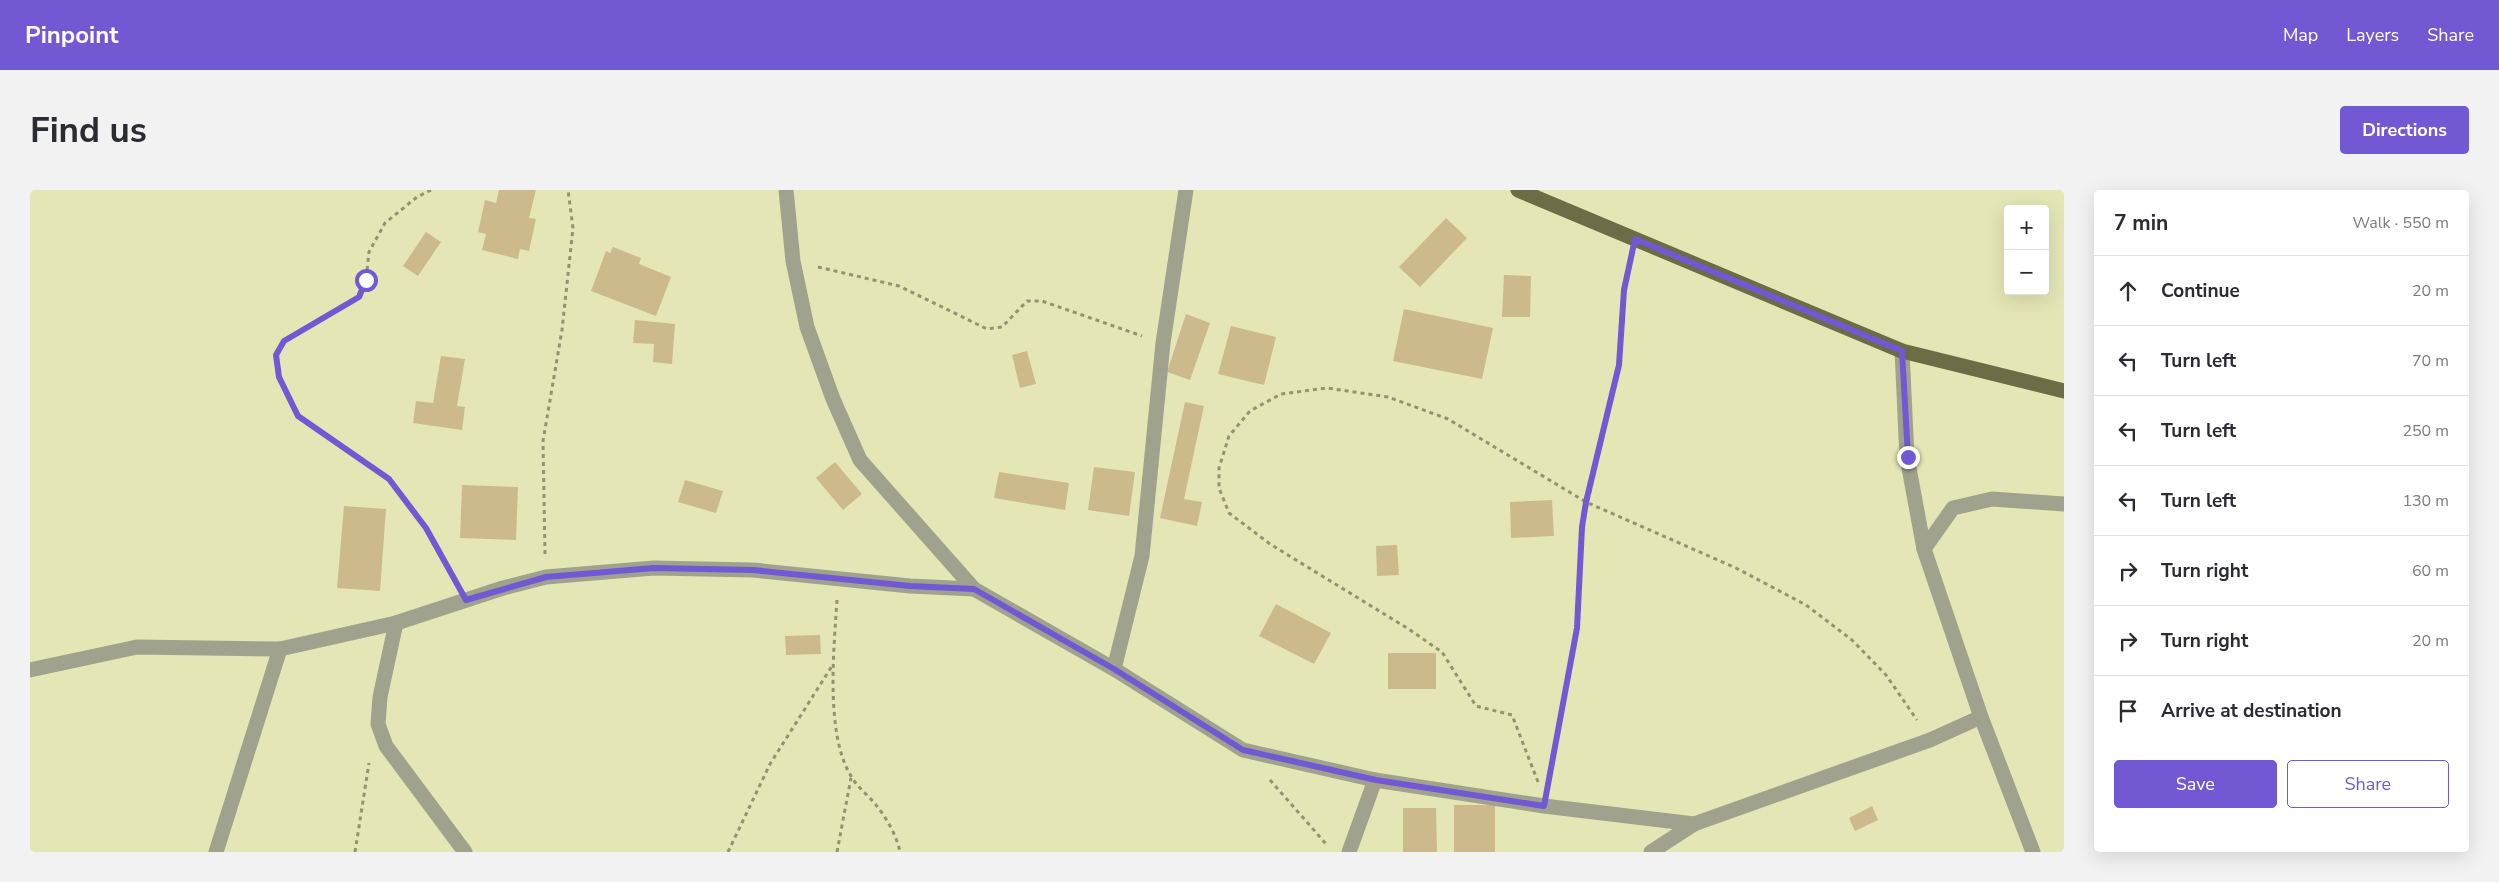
<!DOCTYPE html>
<meta charset="utf-8">
<style>
body{margin:0;font-family:"Nunito Sans",sans-serif;background:#f2f2f3;color:#2b2b33}
.controls{position:absolute;right:15px;top:15px;display:grid;overflow:hidden;border-radius:5px;box-shadow:0 5px 20px #0002}
.controls button{width:45px;height:45px;display:grid;place-items:center;padding:0;border:0;border-bottom:1px solid #e1e1e2;background:#fff;color:#2b2b33;font:25px sans-serif}
.stop{position:absolute;width:15px;height:15px;margin:-11px;border:4px solid #7259d3;border-radius:50%;background:#fff}
.stop.end{background:#7259d3;border-color:#fff;box-shadow:0 1px 5px #0008}
.list{margin:0;padding:0;list-style:none}
h2{display:flex;justify-content:space-between;align-items:center;height:65px;margin:0;padding:0 20px;font-size:21px}
h2 small{font-size:16px;font-weight:400;color:#7c7c81}
.list li{display:grid;grid-template-columns:32px 1fr auto;gap:15px;align-items:center;box-sizing:border-box;height:70px;padding:0 20px;border-top:1px solid #e1e1e2}
.list b{display:block;font-size:19px;white-space:nowrap}
.list em{font-size:16px;font-style:normal;color:#7c7c81}
.actions{display:flex;gap:10px;padding:15px 20px}
.actions a{flex:1;padding:11px 0;border:1px solid #7259d3;border-radius:5px;text-align:center;font-size:18px;color:#7259d3}
.actions .main{background:#7259d3;color:#fff}
.icon{flex:none;width:28px;height:28px;fill:none;stroke:currentColor;stroke-width:2;stroke-linecap:round;stroke-linejoin:round}
.map{position:relative;flex:none;width:2034px;height:662px;overflow:hidden;border-radius:5px}
header{display:flex;align-items:center;gap:30px;box-sizing:border-box;height:70px;padding:0 25px;background:#7259d3;color:#fff}
header strong{font-size:24px}
nav{display:flex;gap:28px;margin-inline-start:auto;font-size:18px}
.intro{display:flex;align-items:center;justify-content:space-between;box-sizing:border-box;height:120px;padding:0 30px}
h1{margin:0;font-size:35px}
.button{padding:12px 22px;border-radius:5px;background:#7259d3;color:#fff;font-size:18px;font-weight:700}
main{display:flex;gap:30px;padding:0 30px}
aside{flex:1;background:#fff;border-radius:5px;box-shadow:0 5px 20px #0002}
.map>svg:first-child{display:block}
.building{fill:#ccba8c}
.lines{fill:none;stroke-linecap:round;stroke-linejoin:round}
.path{stroke:#92936f;stroke-width:3;stroke-dasharray:4 4;stroke-linecap:butt}
.minor{stroke:#a1a28d;stroke-width:15}
.major{stroke:#6c6c46;stroke-width:15}
.route{stroke:#7259d3;stroke-width:6}
</style>
<header>
<strong>Pinpoint</strong>
<nav><a>Map</a><a>Layers</a><a>Share</a></nav>
</header>
<div class="intro"><h1>Find us</h1><a class="button">Directions</a></div>
<main>
<div class="map">
<svg width="2034" height="662" viewBox="0 0 2034 662">
<rect width="100%" height="100%" fill="#e5e6b5"/>
<g class="building">
<polygon points="469,0 506,0 499,28 506,29 499,61 490,59 488,69 452,60 456,44 448,42 455,10 466,13"/>
<polygon points="1416,28 1437,48 1390,97 1369,77"/>
<polygon points="396,42 411,52 388,86 373,76"/>
<polygon points="583,57 611,68 609,74 641,87 626,126 561,101 576,61 580,63"/>
<polygon points="1474,85 1501,86 1500,127 1472,127"/>
<polygon points="1374,119 1463,138 1452,189 1363,171"/>
<polygon points="1156,124 1180,133 1160,190 1137,182"/>
<polygon points="605,130 645,134 642,174 623,172 624,154 603,153"/>
<polygon points="1201,136 1246,147 1234,195 1188,184"/>
<polygon points="997,161 1006,194 990,198 982,165"/>
<polygon points="411,166 435,169 427,216 435,217 432,240 383,233 386,211 403,213"/>
<polygon points="1155,212 1174,216 1154,309 1172,312 1167,336 1130,328"/>
<polygon points="805,272 832,304 813,320 786,288"/>
<polygon points="1064,277 1105,282 1099,326 1058,320"/>
<polygon points="969,282 1039,293 1035,320 964,308"/>
<polygon points="655,290 693,301 686,323 648,312"/>
<polygon points="432,295 488,297 486,350 430,348"/>
<polygon points="1522,310 1524,346 1481,348 1480,312"/>
<polygon points="314,316 356,319 350,401 307,398"/>
<polygon points="1367,355 1369,385 1347,386 1346,356"/>
<polygon points="1246,414 1301,443 1284,474 1229,446"/>
<polygon points="790,445 791,464 756,465 755,446"/>
<rect x="1358" y="463" width="48" height="36"/>
<rect x="1424" y="615" width="41" height="47"/>
<polygon points="1842,616 1848,630 1825,641 1819,628"/>
<polygon points="1373,618 1406,618 1407,662 1373,662"/>
</g>
<g class="lines">
<g class="path">
<polyline points="401,0 387,7 355,33 339,62 336,90 329,107 254,151 247,165 249,187 268,226 359,289 396,338 424,390"/>
<polyline points="788,77 869,96 957,139 972,137 997,111 1012,111 1112,146"/>
<polyline points="515,364 513,251 532,140 543,38 538,0"/>
<path d="M807,410C804,458 795,544 821,586C827,597 838,605 846,615C856,627 867,646 870,662"/>
<polyline points="1240,590 1297,655"/>
<polyline points="1508,592 1482,525 1446,516 1412,462 1377,438 1240,354 1199,323 1189,298 1189,278 1199,246 1220,221 1251,204 1297,198 1358,207 1418,229 1556,312 1706,378 1776,415 1822,450 1856,485 1887,530"/>
<polyline points="1517,595 1547,438 1552,337 1589,175 1594,100 1600,72"/>
<polyline points="325,662 339,573"/>
<polyline points="698,662 740,574 802,476"/>
<polyline points="807,662 821,588"/>
</g>
<g class="minor">
<polyline points="756,0 763,71 777,137 803,209 830,270 944,399 1084,479 1213,560 1345,590 1514,616 1664,634"/>
<polyline points="1872,161 1877,267 1894,359 1951,527 2003,662"/>
<polyline points="1894,359 1923,318 1962,309 2034,314"/>
<polyline points="366,433 350,507 348,534 356,556 435,662"/>
<polyline points="1084,479 1112,366 1133,153 1156,0"/>
<polyline points="0,480 107,457 250,459 366,433 473,398 516,387 624,378 723,380 880,396 944,399"/>
<polyline points="186,662 250,459"/>
<polyline points="1319,662 1345,590"/>
<polyline points="1621,662 1664,634 1900,550 1951,527"/>
</g>
<polyline class="major" points="1488,0 1872,161 2034,201"/>
</g>
<g class="lines">
<polyline class="route" points="336,90 329,107 254,151 246,165 249,187 268,226 359,289 396,338 436,410 516,387 624,378 723,380 880,396 944,399 1084,479 1213,560 1346,590 1514,616 1547,438 1552,337 1556,312 1589,175 1594,100 1605,49 1872,161 1878,267"/>
</g>
</svg>
<div class="controls">
<button>+</button>
<button>−</button>
</div>
<div class="stop" style="left:336px;top:90px"></div>
<div class="stop end" style="left:1878px;top:267px"></div>
</div>
<aside>
<h2>7 min<small>Walk · 550 m</small></h2>
<ul class="list">
<li><svg class="icon" aria-label="ahead" viewBox="0 0 24 24"><path d="M12 20V5M6 11l6-6 6 6"/></svg><div><b>Continue</b></div><em>20 m</em></li>
<li><svg class="icon" aria-label="left" viewBox="0 0 24 24"><path d="M17 20v-9H6M10 6l-5 5 5 5"/></svg><div><b>Turn left</b></div><em>70 m</em></li>
<li><svg class="icon" aria-label="left" viewBox="0 0 24 24"><path d="M17 20v-9H6M10 6l-5 5 5 5"/></svg><div><b>Turn left</b></div><em>250 m</em></li>
<li><svg class="icon" aria-label="left" viewBox="0 0 24 24"><path d="M17 20v-9H6M10 6l-5 5 5 5"/></svg><div><b>Turn left</b></div><em>130 m</em></li>
<li><svg class="icon" aria-label="right" viewBox="0 0 24 24"><path d="M7 20v-9h11M14 6l5 5-5 5"/></svg><div><b>Turn right</b></div><em>60 m</em></li>
<li><svg class="icon" aria-label="right" viewBox="0 0 24 24"><path d="M7 20v-9h11M14 6l5 5-5 5"/></svg><div><b>Turn right</b></div><em>20 m</em></li>
<li><svg class="icon" aria-label="arrive" viewBox="0 0 24 24"><path d="M6 21V4h12l-3 4 3 4H6"/></svg><div><b>Arrive at destination</b></div></li>
</ul>
<div class="actions"><a class="main">Save</a><a>Share</a></div>
</aside>
</main>
